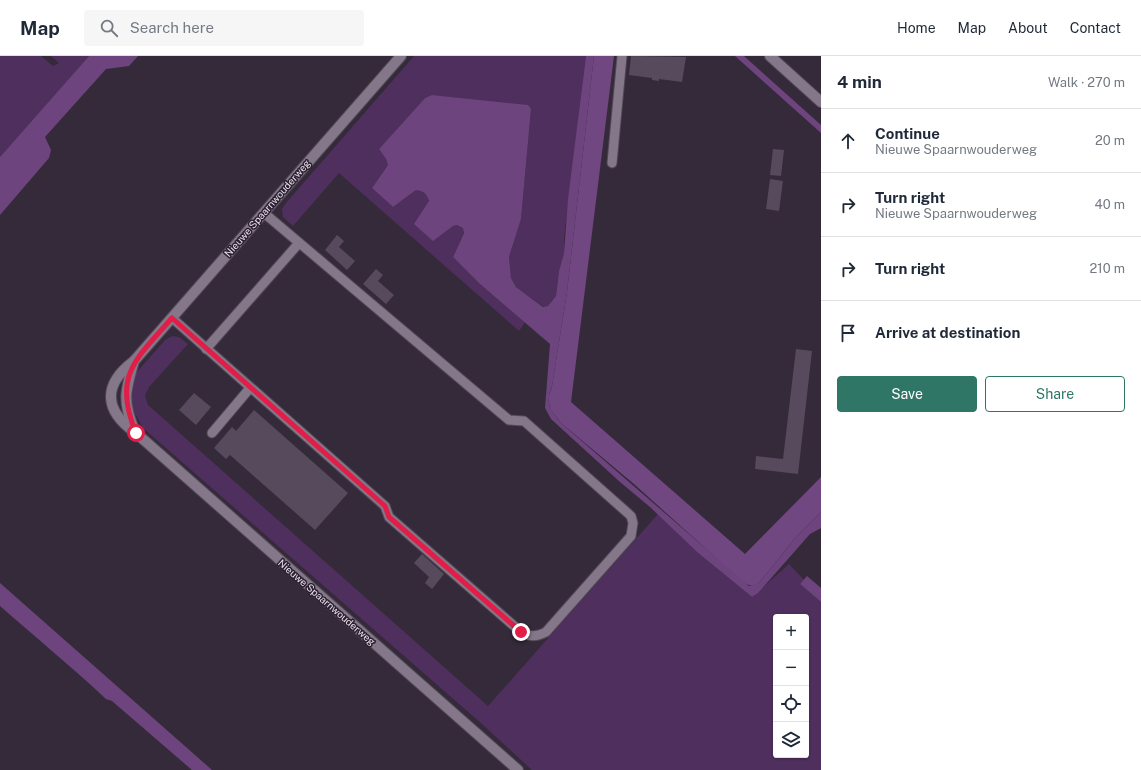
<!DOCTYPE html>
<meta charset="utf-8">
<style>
body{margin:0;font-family:"Public Sans",sans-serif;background:#f6f6f7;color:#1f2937}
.controls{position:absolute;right:12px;bottom:12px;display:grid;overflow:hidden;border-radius:4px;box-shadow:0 1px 3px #0004}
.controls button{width:36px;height:36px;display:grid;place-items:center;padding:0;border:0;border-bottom:1px solid #e0e1e3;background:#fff;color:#1f2937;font:20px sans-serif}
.stop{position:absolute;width:12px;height:12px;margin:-9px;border:3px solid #e11d48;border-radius:50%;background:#fff}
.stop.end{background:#e11d48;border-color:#fff;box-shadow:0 1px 4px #0008}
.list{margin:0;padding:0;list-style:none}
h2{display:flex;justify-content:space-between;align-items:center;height:52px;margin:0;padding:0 16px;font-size:17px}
h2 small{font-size:13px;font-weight:400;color:#747a83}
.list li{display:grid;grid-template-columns:26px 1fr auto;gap:12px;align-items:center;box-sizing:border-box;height:64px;padding:0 16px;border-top:1px solid #e0e1e3}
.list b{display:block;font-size:15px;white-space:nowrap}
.list p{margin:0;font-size:13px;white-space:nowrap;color:#747a83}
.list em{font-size:13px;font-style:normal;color:#747a83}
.actions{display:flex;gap:8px;padding:12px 16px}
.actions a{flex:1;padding:9px 0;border:1px solid #2f7666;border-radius:4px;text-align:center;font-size:14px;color:#2f7666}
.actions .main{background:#2f7666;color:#fff}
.icon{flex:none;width:22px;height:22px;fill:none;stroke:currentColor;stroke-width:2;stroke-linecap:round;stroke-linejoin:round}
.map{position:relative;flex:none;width:821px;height:714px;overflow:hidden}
header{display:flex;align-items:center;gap:24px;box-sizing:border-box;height:56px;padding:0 20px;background:#fff;border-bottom:1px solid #e0e1e3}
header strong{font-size:19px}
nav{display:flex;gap:22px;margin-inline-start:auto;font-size:14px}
.search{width:280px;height:36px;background:#f6f6f7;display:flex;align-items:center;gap:10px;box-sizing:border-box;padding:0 14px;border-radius:4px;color:#747a83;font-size:15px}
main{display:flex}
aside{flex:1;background:#fff}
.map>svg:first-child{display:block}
.green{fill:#4f2f5d;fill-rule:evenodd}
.forest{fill:#704781}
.water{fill:#6d447e}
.building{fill:#564a5c}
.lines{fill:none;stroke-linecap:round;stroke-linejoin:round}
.service-casing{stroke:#524856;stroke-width:11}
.minor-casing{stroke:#524856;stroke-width:12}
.tertiary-casing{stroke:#524856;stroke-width:12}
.service{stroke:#84778a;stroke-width:9}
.minor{stroke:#84778a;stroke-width:10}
.tertiary{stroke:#84778a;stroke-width:10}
.route{stroke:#e11d48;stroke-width:5}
.labels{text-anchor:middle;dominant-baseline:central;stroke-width:3;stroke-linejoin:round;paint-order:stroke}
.street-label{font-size:10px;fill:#e9e1ec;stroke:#2b2030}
</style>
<header>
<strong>Map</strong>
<div class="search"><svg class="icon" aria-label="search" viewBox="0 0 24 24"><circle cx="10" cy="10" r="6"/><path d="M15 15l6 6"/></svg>Search here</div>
<nav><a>Home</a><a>Map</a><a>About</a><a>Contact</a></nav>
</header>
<main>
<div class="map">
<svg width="821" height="714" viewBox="0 0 821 714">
<rect width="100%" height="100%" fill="#352a3a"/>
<g class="green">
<polygon points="0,0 41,0 53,10 59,7 51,0 89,0 0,101"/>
<polygon points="414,0 586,0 564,181 564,197 559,216 556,240 548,250 544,251 516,231 511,222 509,201 521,163 531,53 528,50 432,39 425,42 379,93 386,103 388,109 372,132 393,151 416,134 422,134 428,140 433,184 453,170 457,169 463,172 464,176 453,201 480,228 525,266 519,275 339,117 293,170 283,161 282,153 286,147"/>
<path d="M172,280L179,281L188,288L149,331L145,340L148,349L488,650L658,458L697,496L752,541L789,508L804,524L800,528L821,546V714H532L482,668L143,372L131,350L133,330L136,317L165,284ZM776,561H806V699H776Z"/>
</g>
<polygon class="forest" points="594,0 614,0 571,346 745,498 821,421 821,456 796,481 759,527 754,530 745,528 634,428 561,367 551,354 549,347 549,340 552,330 567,236"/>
<g class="water">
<polygon points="89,0 138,0 129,10 106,13 45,81 51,94 49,102 0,159 0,101"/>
<path d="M586,0H594L567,236L552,330C545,348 550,353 561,367L749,530L759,527L796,481L821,456V472L810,478L758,537L752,541L697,496L650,451L620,426L551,363L545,352L550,288L480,228L453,201L464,177L463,172L457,169L453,170L433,185L414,168L429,145C427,138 424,135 416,134L393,151L372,132L388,109L386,103L379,93L425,42L432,39L528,49L531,53L521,163L509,201L511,222L516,231L543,251L548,250L556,240L559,215L564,197L568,143Z"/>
<polygon points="735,0 744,0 821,69 821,77"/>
<polygon points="807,520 821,532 821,546 800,528"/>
<path d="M0,527L212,714H192L112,645L106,643C72,611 35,581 0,550Z"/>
</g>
<g class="building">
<polygon points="631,0 686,1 682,26 659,23 659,25 652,24 652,22 629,19"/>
<polygon points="773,93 784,94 781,120 770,119"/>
<polygon points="770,123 783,125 779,155 766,153"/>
<polygon points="337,179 344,185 339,191 355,205 347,214 325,194"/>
<polygon points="376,213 383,219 378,225 394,239 386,248 363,228"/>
<polygon points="796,293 812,295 798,418 755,413 756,400 783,403"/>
<polygon points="194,337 211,351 196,369 179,354"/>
<polygon points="254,354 348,437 315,474 230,399 226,403 214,392 232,371 236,375"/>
<polygon points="422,498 444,518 432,533 425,527 429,521 414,507"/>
</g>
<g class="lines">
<defs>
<g id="service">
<polyline points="612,107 622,0"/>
<path d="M172,262L385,450L389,461L521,576C530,581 536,581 546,576L631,480L633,467L631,460L524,365L509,364L264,157"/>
<polyline points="206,293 299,187"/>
<polyline points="212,377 250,332"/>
</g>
<polyline id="minor" points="770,0 821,46"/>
<g id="tertiary">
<path d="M401,0L134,305C102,329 104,355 136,377L518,714"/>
<path d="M134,305C125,336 122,345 135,376"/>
</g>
</defs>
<use href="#service" class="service-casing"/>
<use href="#minor" class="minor-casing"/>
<use href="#tertiary" class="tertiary-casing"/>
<use href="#service" class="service"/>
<use href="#minor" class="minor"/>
<use href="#tertiary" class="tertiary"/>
</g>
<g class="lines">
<path class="route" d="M136,377C112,320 136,303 172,262L385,450L389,461L521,576"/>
</g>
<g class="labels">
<g class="street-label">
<text transform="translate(267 152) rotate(-49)">Nieuwe Spaarnwouderweg</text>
<text transform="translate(327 546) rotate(41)">Nieuwe Spaarnwouderweg</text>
</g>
</g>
</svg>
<div class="controls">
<button>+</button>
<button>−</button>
<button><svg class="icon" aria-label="locate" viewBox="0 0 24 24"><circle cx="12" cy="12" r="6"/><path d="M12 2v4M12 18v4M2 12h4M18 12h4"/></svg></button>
<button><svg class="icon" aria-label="layers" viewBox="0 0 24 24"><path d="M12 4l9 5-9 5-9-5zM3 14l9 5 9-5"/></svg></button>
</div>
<div class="stop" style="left:136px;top:377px"></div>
<div class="stop end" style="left:521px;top:576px"></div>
</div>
<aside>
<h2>4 min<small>Walk · 270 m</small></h2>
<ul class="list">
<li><svg class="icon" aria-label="ahead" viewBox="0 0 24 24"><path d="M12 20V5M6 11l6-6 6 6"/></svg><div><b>Continue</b><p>Nieuwe Spaarnwouderweg</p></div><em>20 m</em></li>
<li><svg class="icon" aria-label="right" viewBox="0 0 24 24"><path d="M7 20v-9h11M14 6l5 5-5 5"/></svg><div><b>Turn right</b><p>Nieuwe Spaarnwouderweg</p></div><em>40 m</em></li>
<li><svg class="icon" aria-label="right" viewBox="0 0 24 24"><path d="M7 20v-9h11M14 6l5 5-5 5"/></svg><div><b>Turn right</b></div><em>210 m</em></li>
<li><svg class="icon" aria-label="arrive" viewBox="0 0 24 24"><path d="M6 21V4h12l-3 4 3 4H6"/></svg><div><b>Arrive at destination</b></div></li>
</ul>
<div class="actions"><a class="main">Save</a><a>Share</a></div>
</aside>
</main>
